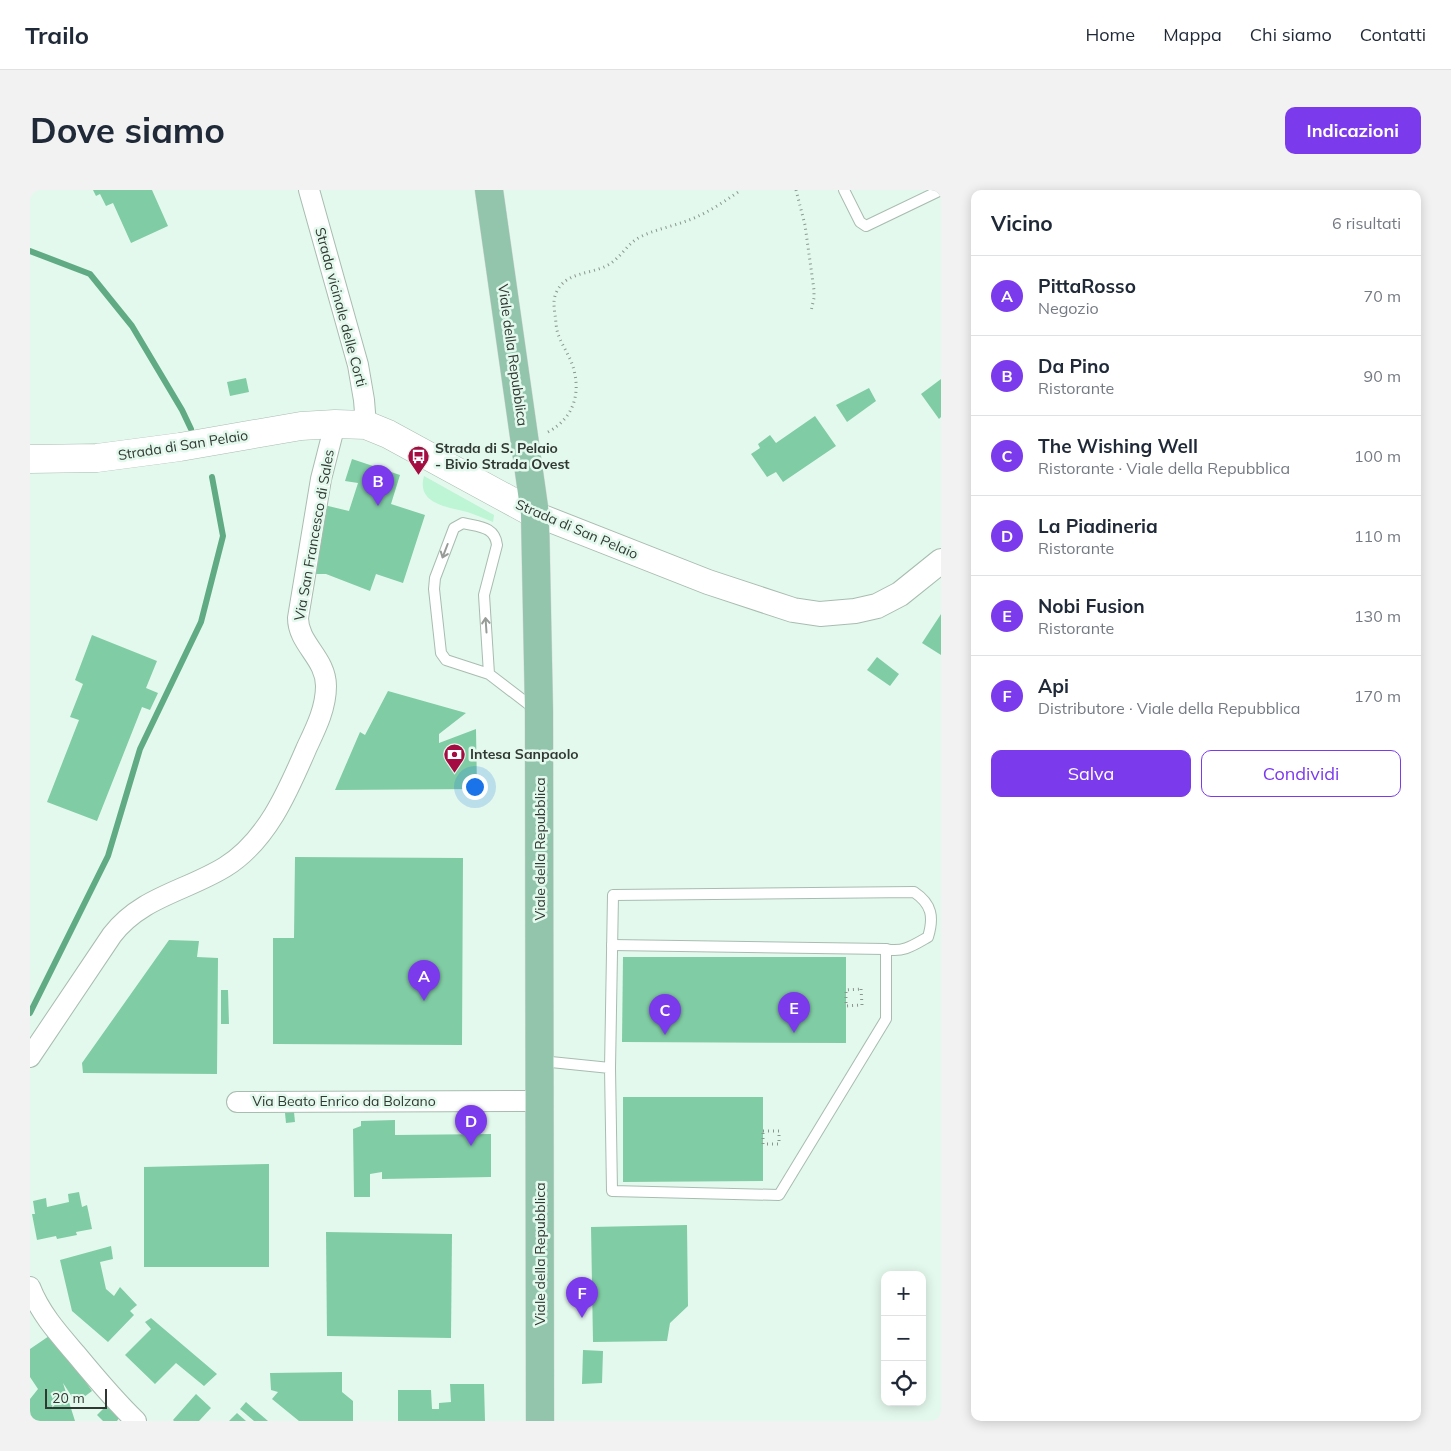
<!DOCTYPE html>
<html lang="it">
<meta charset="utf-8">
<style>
body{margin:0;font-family:Mulish,sans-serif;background:#f2f2f3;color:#1f2937}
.controls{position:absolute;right:15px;bottom:15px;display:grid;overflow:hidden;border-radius:10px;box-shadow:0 2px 12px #0003}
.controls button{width:45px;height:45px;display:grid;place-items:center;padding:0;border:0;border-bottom:1px solid #e0e1e3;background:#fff;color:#1f2937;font:25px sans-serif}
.scale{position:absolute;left:15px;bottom:12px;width:62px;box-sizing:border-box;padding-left:5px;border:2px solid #303833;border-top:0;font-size:14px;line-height:18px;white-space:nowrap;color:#303833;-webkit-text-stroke:4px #e4f9ed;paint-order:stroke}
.you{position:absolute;left:444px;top:596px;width:18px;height:18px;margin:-12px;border:4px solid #fff;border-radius:50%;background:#1a73e8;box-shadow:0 0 0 8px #1a73e833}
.badge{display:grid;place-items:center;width:32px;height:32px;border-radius:50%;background:#7c3aed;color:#fff;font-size:16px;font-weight:700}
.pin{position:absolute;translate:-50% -41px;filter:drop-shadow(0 1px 2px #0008)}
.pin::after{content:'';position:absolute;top:26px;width:18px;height:15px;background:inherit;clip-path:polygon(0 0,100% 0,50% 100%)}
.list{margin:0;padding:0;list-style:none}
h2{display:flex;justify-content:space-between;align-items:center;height:65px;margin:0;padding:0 20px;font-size:21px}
h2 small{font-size:16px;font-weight:400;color:#747a83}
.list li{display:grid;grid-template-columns:32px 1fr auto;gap:15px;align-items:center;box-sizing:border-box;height:80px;padding:0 20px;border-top:1px solid #e0e1e3}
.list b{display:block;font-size:19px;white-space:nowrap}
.list p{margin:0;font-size:16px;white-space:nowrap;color:#747a83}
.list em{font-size:16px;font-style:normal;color:#747a83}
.actions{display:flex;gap:10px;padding:15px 20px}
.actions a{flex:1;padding:11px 0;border:1px solid #7c3aed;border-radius:10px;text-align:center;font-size:18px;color:#7c3aed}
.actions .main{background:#7c3aed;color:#fff}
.icon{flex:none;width:28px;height:28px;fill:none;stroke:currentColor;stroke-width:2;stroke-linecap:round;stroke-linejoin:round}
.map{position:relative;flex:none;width:911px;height:1231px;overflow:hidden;border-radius:10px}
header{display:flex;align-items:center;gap:30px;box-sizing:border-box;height:70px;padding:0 25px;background:#fff;border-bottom:1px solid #e0e1e3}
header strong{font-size:24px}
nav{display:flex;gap:28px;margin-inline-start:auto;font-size:18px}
.intro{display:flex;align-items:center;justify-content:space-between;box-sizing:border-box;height:120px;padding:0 30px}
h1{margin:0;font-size:35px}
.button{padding:12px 22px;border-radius:10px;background:#7c3aed;color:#fff;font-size:18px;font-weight:700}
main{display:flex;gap:30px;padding:0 30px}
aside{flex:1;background:#fff;border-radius:10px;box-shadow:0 2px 12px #0003}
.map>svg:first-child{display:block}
.green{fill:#bdf5d5}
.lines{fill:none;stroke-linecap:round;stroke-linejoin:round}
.stream{stroke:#60ab84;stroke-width:6}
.building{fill:#80cca4}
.service-casing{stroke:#a8bcb0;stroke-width:12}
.minor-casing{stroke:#a8bcb0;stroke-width:22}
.tertiary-casing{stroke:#a8bcb0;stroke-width:26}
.secondary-casing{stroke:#a8bcb0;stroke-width:29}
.primary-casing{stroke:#dadbda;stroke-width:29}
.path{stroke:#89978f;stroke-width:3;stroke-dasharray:1 4;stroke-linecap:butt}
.service{stroke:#fff;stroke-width:10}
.minor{stroke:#fff;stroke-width:20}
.tertiary{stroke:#fff;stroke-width:24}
.secondary{stroke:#fff;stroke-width:28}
.primary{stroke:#92c5ac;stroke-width:28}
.oneway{stroke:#989c99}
.labels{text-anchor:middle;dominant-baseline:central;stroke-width:5;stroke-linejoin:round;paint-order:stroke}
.street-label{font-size:14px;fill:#303833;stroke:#e4f9ed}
.poi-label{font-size:14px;font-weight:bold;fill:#303833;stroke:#e4f9ed;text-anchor:start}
</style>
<header>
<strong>Trailo</strong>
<nav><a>Home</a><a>Mappa</a><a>Chi siamo</a><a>Contatti</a></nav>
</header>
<div class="intro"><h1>Dove siamo</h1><a class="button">Indicazioni</a></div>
<main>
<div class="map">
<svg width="911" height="1231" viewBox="0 0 911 1231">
<rect width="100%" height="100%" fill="#e4f9ed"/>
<path class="green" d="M394,286L464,325L463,332C454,328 446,325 437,322C418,317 386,314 394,286Z"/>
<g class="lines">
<g class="stream">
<polyline points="0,61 60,84 102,136 152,220 161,239"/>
<polyline points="0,823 78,666 110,559 171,432 193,346 182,287"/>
</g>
</g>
<g class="building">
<polygon points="63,0 122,0 138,36 101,53 83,13 76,16 70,4 66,6"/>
<polygon points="216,188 219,202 200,206 197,192"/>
<polygon points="911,189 911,227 909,229 891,204"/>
<polygon points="839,198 846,211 817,232 806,215"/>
<polygon points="785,226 806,256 753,292 746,282 737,287 721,264 730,258 728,254 740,245 746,253"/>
<polygon points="322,269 370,285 361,314 395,325 373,393 346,384 340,401 296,384 285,384 294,315 319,321 328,293 315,291"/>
<polygon points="911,424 911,465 892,453"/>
<polygon points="62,445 127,471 116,498 128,503 120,520 112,517 67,631 17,612 49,530 40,527 53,494 45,490"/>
<polygon points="847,467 869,484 860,496 837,480"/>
<polygon points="358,501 436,523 409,544 409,553 446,539 447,599 305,600 330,542 335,545"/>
<polygon points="265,667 433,668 432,855 243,854 243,748 264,748"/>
<polygon points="139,750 169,751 167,767 188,768 187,884 53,883 52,873"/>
<polygon points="593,767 816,767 816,853 592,852"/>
<polygon points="191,800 198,800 199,834 191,834"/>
<polygon points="593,907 733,907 733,991 593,992"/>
<polygon points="264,922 265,932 256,933 255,923"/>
<polygon points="365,930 365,945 461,944 461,987 352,989 352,982 340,984 340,1007 324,1007 323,939 331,936 331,931"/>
<polygon points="239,974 239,1077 114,1077 114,977"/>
<polygon points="49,1002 52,1017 57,1015 62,1039 46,1042 47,1045 27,1049 26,1046 7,1050 2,1024 5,1024 3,1011 16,1008 17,1017 39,1012 38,1004"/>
<polygon points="657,1035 658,1116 640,1133 637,1151 563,1152 561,1037"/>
<polygon points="296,1042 422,1044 421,1148 297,1146"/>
<polygon points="81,1056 83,1069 70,1072 76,1099 84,1106 90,1097 107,1115 100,1121 104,1125 78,1152 42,1121 30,1070"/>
<polygon points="121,1128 187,1184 174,1196 146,1173 125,1194 95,1165 121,1139 115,1132"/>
<polygon points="22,1144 62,1201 46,1213 33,1193 45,1231 0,1231 0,1209 8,1199 0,1187 0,1159"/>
<polygon points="553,1160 573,1161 572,1193 552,1194"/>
<polygon points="312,1182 312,1202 323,1211 323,1231 269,1231 242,1209 248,1202 241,1200 240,1183"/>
<polygon points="420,1194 454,1194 455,1231 368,1231 368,1200 401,1200 402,1219 409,1219 409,1213 421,1212"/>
<polygon points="166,1204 181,1218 169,1231 144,1231 143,1230"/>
<polygon points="216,1212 238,1231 224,1231 210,1219"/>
<polygon points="77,1215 89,1228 87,1231 73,1231 67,1225"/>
<polygon points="207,1223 216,1231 199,1231"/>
</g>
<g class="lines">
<defs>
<g id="service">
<polyline points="814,0 830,32 836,36 911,0"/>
<path d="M459,484L454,405L467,355C465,336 448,337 433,333L424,338L405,388L404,399L411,463L416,470L459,484L506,520"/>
<polyline points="582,755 856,759"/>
<path d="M511,871L580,878L583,705L884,702C902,714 904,727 898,747C884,755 873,763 856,759V829L749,1005L582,1001L580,878"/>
</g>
<g id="minor">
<polyline points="279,0 328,175 334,210 336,235"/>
<path d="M0,867L82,745C111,707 156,701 195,677C237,651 258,601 277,557C286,538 296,518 296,496C296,468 268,454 268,428L291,289L305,234"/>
<polyline points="207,912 511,911"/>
<path d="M0,1097C10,1123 28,1143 46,1164C65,1187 84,1210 106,1231"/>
</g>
<polyline id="tertiary" points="505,324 678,392 763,420 790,424 825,421 847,416 870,404 911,371"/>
<polyline id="secondary" points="0,269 67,268 150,257 271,236 305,234 336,235 358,244 505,324"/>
<polyline id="primary" points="459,0 505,324 509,522 510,1231"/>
</defs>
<use href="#service" class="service-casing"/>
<use href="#minor" class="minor-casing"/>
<use href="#tertiary" class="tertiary-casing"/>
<use href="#secondary" class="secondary-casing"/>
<use href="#primary" class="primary-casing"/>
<g class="path">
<polyline points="766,0 775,35 784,100 784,108 781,121"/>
<path d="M518,242C546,227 552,199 541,171C537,162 531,153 528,144C526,138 526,131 525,125C524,117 523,110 526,103C536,81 560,85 578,75C591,68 597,53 612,46C627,39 644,36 659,30C678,23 695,11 711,0"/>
<polygon points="831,799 832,815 816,816 816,800"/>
<rect x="733" y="941" width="16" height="13"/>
</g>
<use href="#service" class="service"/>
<use href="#minor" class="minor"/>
<use href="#tertiary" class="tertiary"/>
<use href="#secondary" class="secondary"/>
<use href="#primary" class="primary"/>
</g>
<defs><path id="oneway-shaft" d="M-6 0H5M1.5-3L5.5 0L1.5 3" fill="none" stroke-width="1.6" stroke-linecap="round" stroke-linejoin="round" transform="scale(1.25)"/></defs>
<g class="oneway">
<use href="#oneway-shaft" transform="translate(415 361) rotate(111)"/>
<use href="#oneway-shaft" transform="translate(456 435) rotate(-94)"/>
</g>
<defs>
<symbol id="bus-pin" viewBox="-11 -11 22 30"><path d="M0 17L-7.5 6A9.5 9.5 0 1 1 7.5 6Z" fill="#a50c42" stroke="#e4f9ed"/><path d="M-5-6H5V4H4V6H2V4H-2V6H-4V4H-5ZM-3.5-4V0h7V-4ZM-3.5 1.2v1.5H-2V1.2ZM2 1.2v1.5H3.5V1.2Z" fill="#fff"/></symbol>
<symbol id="bank-pin" viewBox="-11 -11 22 30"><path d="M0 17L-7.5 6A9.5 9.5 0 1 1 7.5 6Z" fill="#a50c42" stroke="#e4f9ed"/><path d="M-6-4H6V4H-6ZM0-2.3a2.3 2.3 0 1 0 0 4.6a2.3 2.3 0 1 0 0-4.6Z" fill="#fff"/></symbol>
</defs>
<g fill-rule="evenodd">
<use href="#bus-pin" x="376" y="254" width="25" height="34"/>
<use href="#bank-pin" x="412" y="552" width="25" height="34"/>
</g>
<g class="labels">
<g class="street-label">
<text transform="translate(311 117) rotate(75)">Strada vicinale delle Corti</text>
<text transform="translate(483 165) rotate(82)">Viale della Repubblica</text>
<text transform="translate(153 255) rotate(-9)">Strada di San Pelaio</text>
<text transform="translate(547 339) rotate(23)">Strada di San Pelaio</text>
<text transform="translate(284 345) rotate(-80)">Via San Francesco di Sales</text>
<text transform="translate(510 659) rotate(-90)">Viale della Repubblica</text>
<text x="314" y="911">Via Beato Enrico da Bolzano</text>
<text transform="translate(510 1064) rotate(-90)">Viale della Repubblica</text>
</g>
<g class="poi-label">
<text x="405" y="258">Strada di S. Pelaio<tspan x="405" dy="16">- Bivio Strada Ovest</tspan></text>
<text x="440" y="564">Intesa Sanpaolo</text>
</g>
</g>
</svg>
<div class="controls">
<button>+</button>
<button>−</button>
<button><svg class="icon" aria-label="locate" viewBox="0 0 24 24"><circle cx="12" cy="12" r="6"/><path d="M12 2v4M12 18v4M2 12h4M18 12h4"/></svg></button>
</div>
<div class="scale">20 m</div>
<div class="you"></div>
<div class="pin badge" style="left:394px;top:811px">A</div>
<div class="pin badge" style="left:348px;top:316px">B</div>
<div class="pin badge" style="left:635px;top:845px">C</div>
<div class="pin badge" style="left:441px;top:956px">D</div>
<div class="pin badge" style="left:764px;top:843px">E</div>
<div class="pin badge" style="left:552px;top:1128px">F</div>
</div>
<aside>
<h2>Vicino<small>6 risultati</small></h2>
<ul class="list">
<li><span class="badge">A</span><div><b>PittaRosso</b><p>Negozio</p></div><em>70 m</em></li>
<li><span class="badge">B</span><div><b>Da Pino</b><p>Ristorante</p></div><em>90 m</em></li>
<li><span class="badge">C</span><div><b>The Wishing Well</b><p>Ristorante · Viale della Repubblica</p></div><em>100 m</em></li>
<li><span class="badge">D</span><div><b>La Piadineria</b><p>Ristorante</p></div><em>110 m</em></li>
<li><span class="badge">E</span><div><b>Nobi Fusion</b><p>Ristorante</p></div><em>130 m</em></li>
<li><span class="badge">F</span><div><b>Api</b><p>Distributore · Viale della Repubblica</p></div><em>170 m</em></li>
</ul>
<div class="actions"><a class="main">Salva</a><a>Condividi</a></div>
</aside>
</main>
